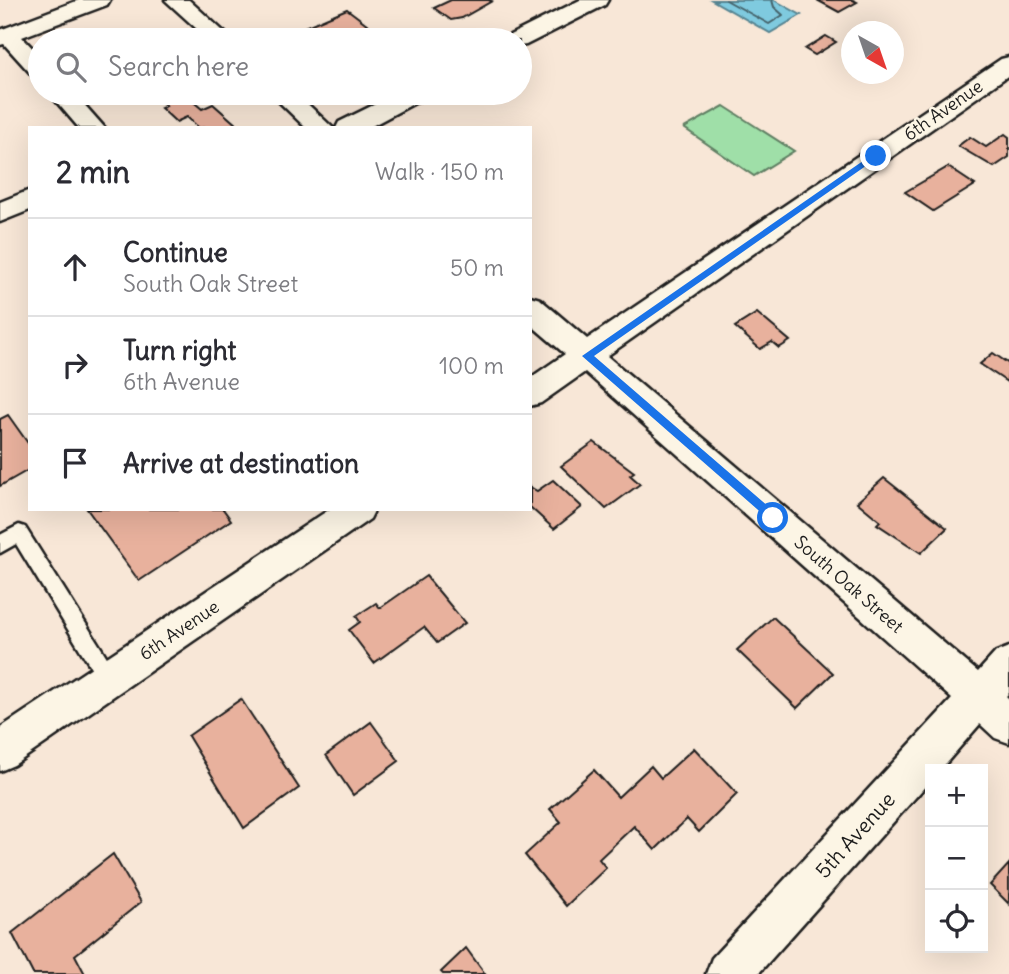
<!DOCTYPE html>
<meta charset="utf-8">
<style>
body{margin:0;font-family:Delius,sans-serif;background:#f2f2f3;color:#2b2b33}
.controls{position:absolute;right:21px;bottom:21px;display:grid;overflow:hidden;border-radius:0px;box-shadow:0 7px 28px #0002}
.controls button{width:63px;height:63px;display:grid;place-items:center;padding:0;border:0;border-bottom:2px solid #e1e1e2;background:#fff;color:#2b2b33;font:35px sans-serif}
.compass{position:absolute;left:841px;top:21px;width:63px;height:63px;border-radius:50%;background:#fff;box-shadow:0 7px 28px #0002;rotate:140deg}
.stop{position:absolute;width:21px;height:21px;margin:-16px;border:5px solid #1a73e8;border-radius:50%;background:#fff}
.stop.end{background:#1a73e8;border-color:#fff;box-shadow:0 2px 7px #0008}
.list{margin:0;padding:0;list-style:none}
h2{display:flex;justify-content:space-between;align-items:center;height:91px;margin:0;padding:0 28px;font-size:30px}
h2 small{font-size:23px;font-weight:400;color:#7c7c81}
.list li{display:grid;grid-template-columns:46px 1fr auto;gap:21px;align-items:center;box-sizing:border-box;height:98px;padding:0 28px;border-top:2px solid #e1e1e2}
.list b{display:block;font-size:26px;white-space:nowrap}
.list p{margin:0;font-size:23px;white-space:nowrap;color:#7c7c81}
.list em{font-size:23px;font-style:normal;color:#7c7c81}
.icon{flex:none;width:38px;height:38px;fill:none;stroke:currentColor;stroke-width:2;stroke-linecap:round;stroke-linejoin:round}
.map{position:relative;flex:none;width:1009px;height:974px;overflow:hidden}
.search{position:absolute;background:#fff;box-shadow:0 7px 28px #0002;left:28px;top:28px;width:504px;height:77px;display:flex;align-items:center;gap:18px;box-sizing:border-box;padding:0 24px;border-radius:38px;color:#7c7c81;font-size:26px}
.panel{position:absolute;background:#fff;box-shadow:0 7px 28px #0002;left:28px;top:126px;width:504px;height:385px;border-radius:0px}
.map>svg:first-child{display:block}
.green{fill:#9fdfa8;stroke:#5e7e62;stroke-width:2}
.water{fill:#7fcadf;stroke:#578491;stroke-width:2}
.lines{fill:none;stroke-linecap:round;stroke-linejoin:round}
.shore{stroke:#44626a;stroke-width:2}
.building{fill:#e8b19d;stroke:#1c1c1c;stroke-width:2}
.lane-casing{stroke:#1c1c1c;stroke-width:5}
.street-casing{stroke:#1c1c1c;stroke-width:5}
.lane{fill:#fcf5e5;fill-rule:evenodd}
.street{fill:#fcf5e5;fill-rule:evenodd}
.route{fill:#1a73e8}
.labels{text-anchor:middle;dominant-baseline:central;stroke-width:5;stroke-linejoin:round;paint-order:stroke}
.street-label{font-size:18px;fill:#1c1c1c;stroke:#fcf5e5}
.near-street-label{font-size:21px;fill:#1c1c1c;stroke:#fcf5e5}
</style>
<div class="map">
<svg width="1009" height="974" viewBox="0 0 1009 974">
<rect width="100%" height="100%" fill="#f8e7d7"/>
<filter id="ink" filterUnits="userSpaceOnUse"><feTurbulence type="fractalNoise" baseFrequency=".0143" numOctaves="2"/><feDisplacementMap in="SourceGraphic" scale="14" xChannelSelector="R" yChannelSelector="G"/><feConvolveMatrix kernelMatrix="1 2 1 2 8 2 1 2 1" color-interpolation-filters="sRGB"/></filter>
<g filter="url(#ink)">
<polygon class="green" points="724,106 794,151 754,176 684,128"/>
<polygon class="water" points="712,0 774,0 801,15 770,33"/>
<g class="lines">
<polyline class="shore" points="726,0 769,24 783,15 774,7 772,0"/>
</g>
<g class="building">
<polygon points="451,0 490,0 492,1 462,18 451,20 434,8"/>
<polygon points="817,0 853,0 857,2 839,12"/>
<polygon points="347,9 388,40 317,40 302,28"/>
<polygon points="826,36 836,42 815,55 805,49"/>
<polygon points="173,93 201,93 189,98 202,109 213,104 238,126 199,128 187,117 176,122 161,108 166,106 159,99"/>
<polygon points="1005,134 1009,137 1009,157 994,167 958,146 970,137 986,147"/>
<polygon points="948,167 975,185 933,211 905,192"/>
<polygon points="757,313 790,341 779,348 772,342 760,349 735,327"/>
<polygon points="993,353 1009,364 1007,382 980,364"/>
<polygon points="8,415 30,446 30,469 0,486 0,419"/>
<polygon points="594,442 634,472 630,475 640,484 606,509 561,466"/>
<polygon points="884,478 947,528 921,553 877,524 880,521 857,502"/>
<polygon points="553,480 582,507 554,529 530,507 530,487 537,491"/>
<polygon points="87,509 223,509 231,520 139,581"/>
<polygon points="426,576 465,623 437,643 424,627 374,663 349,630 360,622 356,616 376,603 380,608"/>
<polygon points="773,617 833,673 797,708 737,650"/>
<polygon points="241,699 299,788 244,828 188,736"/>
<polygon points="371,722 399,761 353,795 326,755"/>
<polygon points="694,748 737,794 699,832 687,819 655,850 634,826 599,859 606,868 566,906 525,855 561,822 550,809 594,770 618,797 651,766 661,778"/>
<polygon points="113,854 141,902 75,955 85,974 33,974 12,933"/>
<polygon points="1009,864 1009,904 990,885"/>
<polygon points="466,948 485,974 443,974 441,972"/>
</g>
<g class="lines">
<defs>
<polygon id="lane" points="19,525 25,527 115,670 118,677 115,684 108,687 101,684 16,544 0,553 0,535"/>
<g id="street">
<polygon points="79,0 110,0 107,5 22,37 40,56 40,77 32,75 4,44 0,45 0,30"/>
<polygon points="165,0 189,0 233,40 209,40"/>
<polygon points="580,0 608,0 605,5 526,45 520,46 520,40 507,40 510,35"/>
<polygon points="1009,57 1009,75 607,356 978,672 996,652 1009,647 1009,693 1006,696 1009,699 1009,743 995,738 980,724 941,769 930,769 930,781 758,974 706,974 712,958 952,699 585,372 541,403 530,406 530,378 565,354 530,324 530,296 540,299 587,339 1001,59"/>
<polygon points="49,93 74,93 105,128 79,128"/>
<polygon points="270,93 296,93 333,128 306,128"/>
<polygon points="398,93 428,93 424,98 368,128 336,128 339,122"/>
<polygon points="30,190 30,210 0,222 0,202"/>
<polygon points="330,509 375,509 370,519 14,765 0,771 0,728"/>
</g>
</defs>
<use href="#lane" class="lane-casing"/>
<use href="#street" class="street-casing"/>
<use href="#lane" class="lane"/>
<use href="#street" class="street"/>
</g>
</g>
<polygon class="route" points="873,154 880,156 594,356 777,514 779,518 773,523 582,356"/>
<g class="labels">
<g class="street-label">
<text transform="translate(943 110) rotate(-35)">6th Avenue</text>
<text transform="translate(849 584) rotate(41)">South Oak Street</text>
<text transform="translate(179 630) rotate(-34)">6th Avenue</text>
</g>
<g class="near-street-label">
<text transform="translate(855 835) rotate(-48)">5th Avenue</text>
</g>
</g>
</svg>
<div class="controls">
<button>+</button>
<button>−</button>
<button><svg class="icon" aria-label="locate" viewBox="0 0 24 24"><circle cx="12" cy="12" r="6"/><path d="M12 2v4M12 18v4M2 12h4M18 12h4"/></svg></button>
</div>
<svg class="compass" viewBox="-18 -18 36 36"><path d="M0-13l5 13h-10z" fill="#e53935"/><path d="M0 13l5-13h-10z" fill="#7c7c81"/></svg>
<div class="stop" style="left:773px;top:518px"></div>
<div class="stop end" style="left:876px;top:156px"></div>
<div class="search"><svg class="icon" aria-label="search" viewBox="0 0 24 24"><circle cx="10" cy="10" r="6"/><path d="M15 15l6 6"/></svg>Search here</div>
<section class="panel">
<h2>2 min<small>Walk · 150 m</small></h2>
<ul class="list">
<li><svg class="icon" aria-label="ahead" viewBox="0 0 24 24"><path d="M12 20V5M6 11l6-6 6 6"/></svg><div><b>Continue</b><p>South Oak Street</p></div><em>50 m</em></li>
<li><svg class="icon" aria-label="right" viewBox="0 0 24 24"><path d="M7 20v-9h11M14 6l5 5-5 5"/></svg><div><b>Turn right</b><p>6th Avenue</p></div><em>100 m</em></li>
<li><svg class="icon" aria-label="arrive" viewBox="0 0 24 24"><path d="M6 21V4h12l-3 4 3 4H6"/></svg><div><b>Arrive at destination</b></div></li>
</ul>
</section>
</div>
